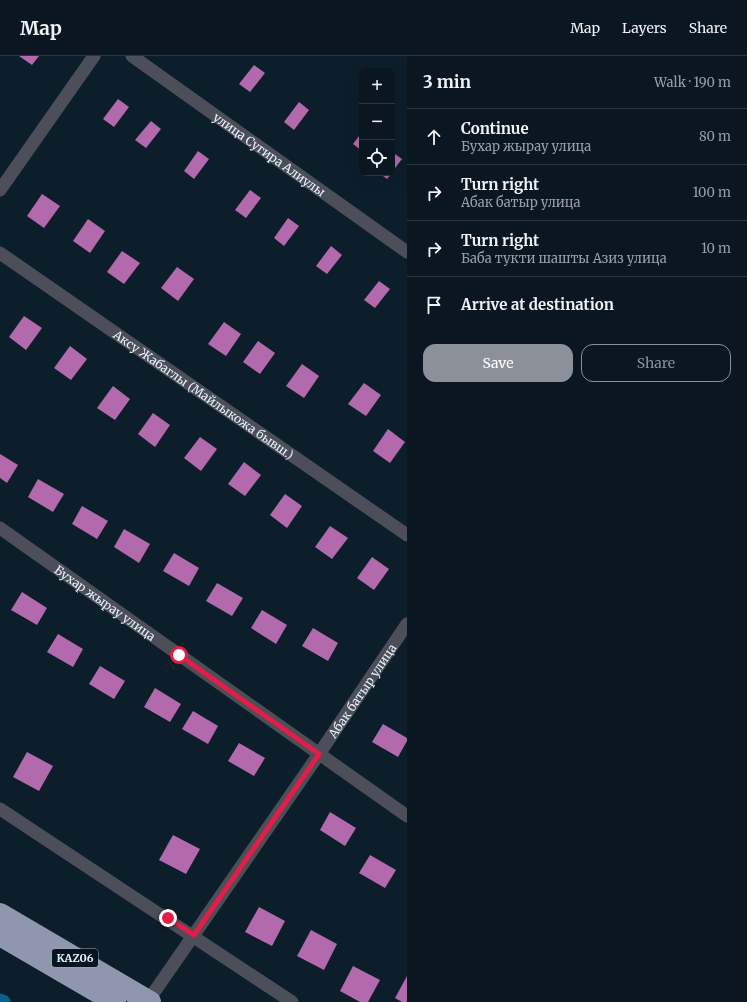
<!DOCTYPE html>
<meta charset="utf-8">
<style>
body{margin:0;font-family:Merriweather,serif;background:#18232d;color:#f1f3f6}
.controls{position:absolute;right:12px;top:12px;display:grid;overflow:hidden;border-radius:8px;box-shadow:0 4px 16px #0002}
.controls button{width:36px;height:36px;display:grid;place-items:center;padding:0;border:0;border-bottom:1px solid #2a353e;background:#0a1620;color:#f1f3f6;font:20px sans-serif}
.stop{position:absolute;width:12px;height:12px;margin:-9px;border:3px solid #e11d48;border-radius:50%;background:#fff}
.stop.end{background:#e11d48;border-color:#fff;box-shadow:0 1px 4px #0008}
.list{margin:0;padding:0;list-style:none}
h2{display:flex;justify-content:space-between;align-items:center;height:52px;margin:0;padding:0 16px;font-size:17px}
h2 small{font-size:13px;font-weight:400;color:#999fa5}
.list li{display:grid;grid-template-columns:26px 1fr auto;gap:12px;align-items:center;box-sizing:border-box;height:56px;padding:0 16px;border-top:1px solid #2a353e}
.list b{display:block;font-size:15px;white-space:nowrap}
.list p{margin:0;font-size:13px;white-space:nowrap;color:#999fa5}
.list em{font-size:13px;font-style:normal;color:#999fa5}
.actions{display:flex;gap:8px;padding:12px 16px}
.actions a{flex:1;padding:9px 0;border:1px solid #8c9099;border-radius:12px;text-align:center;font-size:14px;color:#8c9099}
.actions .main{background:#8c9099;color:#fff}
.icon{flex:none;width:22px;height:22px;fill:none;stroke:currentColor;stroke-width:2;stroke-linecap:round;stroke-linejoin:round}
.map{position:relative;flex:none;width:407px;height:946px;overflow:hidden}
header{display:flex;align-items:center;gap:24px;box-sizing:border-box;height:56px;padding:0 20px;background:#0a1620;border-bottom:1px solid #2a353e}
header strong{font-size:19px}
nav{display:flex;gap:22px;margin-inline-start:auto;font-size:14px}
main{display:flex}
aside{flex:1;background:#0a1620}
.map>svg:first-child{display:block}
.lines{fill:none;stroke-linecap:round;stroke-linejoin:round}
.canal{stroke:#09628c;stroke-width:15}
.building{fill:#b26aac}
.street{stroke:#4c4f58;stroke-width:13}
.highway{stroke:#8f96ad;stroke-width:22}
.route{stroke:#e11d48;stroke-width:5}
.labels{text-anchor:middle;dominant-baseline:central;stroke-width:3;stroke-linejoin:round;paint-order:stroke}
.shield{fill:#051421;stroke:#a5b0bb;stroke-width:1}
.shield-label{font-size:11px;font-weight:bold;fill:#e9f3fd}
.street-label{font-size:12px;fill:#e9f3fd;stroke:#051421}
</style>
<header>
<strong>Map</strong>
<nav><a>Map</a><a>Layers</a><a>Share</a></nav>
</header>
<main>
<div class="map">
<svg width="407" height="946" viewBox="0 0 407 946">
<rect width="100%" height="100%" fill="#0d1e2b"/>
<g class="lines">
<polyline class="canal" points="0,945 3,946"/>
</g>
<g class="building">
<polygon points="19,0 39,0 32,9"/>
<polygon points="254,9 265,17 250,36 239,28"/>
<polygon points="118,43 129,51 114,71 103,63"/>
<polygon points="299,46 309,54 294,74 284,66"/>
<polygon points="151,65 161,73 146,92 135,84"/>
<polygon points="362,76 362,95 353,88"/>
<polygon points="198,95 209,103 194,123 184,115"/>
<polygon points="392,96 402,103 392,116"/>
<polygon points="379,117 392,117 387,123"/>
<polygon points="250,134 261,142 246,162 235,154"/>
<polygon points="42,138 60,150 44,172 27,160"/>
<polygon points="288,162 299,170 284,190 274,182"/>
<polygon points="88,163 105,175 90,197 73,185"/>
<polygon points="331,190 342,199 327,218 316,210"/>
<polygon points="122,195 140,207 124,228 107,216"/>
<polygon points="177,211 194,223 178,245 161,232"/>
<polygon points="379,225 390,233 375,252 364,244"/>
<polygon points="24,260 42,272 26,294 9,281"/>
<polygon points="224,266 241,278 226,300 208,288"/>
<polygon points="258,285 275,297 260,318 243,306"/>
<polygon points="70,290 87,303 71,324 54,312"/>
<polygon points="302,308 319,320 304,342 286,330"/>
<polygon points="364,327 381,339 366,360 348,348"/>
<polygon points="113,330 130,343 115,364 97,352"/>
<polygon points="153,357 170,369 155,391 138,378"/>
<polygon points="388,373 405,386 390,407 373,395"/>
<polygon points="200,381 217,393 201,415 184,402"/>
<polygon points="0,398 18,409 7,427 0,422"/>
<polygon points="244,406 261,419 245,440 228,428"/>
<polygon points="38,423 64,438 53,456 28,441"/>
<polygon points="285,438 302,450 287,472 270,459"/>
<polygon points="82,450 108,465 97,483 72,468"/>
<polygon points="330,470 348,482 332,503 315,491"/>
<polygon points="124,473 150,488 139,507 114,491"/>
<polygon points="174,497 199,512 189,530 163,515"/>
<polygon points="372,501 389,513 374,534 357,522"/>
<polygon points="217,527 243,542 232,560 206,545"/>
<polygon points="22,536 47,552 37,569 11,554"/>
<polygon points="262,554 287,569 276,588 251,572"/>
<polygon points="313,572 338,587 328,605 302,590"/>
<polygon points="58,578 83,593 73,611 47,596"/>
<polygon points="100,610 125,625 114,643 89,628"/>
<polygon points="155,632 181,648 170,666 144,651"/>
<polygon points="193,655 218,670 208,688 182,673"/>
<polygon points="383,668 407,682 407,685 398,701 372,686"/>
<polygon points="239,687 265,702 254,720 228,705"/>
<polygon points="27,696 53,710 39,735 13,721"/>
<polygon points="330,756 356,772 345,790 320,774"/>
<polygon points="173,779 200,793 186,818 159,804"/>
<polygon points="370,799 396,814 385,832 359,817"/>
<polygon points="259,851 285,865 272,890 245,876"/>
<polygon points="311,874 337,888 324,914 297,900"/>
<polygon points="353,910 380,924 368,946 360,946 340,935"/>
<polygon points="407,920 407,946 402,946 395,942"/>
</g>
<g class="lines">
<g class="street">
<path id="s1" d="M132,0L407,196"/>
<polyline points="0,134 94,0"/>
<path id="s2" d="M0,197L407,479"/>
<path id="s3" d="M0,472L407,760"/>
<polyline points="0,753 292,946"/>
<path id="s4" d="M148,945L319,698L407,568"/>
</g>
<g class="highway">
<polyline points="0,858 150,946"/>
<polyline points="0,879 115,946"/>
</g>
</g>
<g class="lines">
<polyline class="route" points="168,862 194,879 319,698 179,599"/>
</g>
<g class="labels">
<rect class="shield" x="52" y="893" width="46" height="18" rx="3"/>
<g class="shield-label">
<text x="75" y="902">KАZ06</text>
</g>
<g class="street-label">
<text stroke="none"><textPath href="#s1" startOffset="169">улица Сугира Алиулы</textPath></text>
<text stroke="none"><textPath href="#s2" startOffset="248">Аксу Жабаглы (Майлыкожа бывш.)</textPath></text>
<text stroke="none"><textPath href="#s3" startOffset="129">Бухар жырау улица</textPath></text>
<text stroke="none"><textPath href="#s4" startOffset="377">Абак батыр улица</textPath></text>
</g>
</g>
</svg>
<div class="controls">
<button>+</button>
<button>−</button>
<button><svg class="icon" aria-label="locate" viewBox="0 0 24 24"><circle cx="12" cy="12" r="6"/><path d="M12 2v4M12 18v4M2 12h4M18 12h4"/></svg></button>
</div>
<div class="stop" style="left:179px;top:599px"></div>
<div class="stop end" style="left:168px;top:862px"></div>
</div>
<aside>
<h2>3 min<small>Walk · 190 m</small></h2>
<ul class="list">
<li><svg class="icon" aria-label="ahead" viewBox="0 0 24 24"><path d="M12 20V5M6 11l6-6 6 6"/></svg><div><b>Continue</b><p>Бухар жырау улица</p></div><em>80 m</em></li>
<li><svg class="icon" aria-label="right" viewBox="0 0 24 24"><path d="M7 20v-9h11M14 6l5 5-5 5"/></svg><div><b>Turn right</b><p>Абак батыр улица</p></div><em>100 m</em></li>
<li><svg class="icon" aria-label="right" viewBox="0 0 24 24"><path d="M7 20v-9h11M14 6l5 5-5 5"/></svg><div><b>Turn right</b><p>Баба тукти шашты Азиз улица</p></div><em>10 m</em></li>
<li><svg class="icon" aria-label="arrive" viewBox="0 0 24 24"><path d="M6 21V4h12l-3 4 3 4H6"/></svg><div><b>Arrive at destination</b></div></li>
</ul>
<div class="actions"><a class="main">Save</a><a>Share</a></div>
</aside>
</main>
